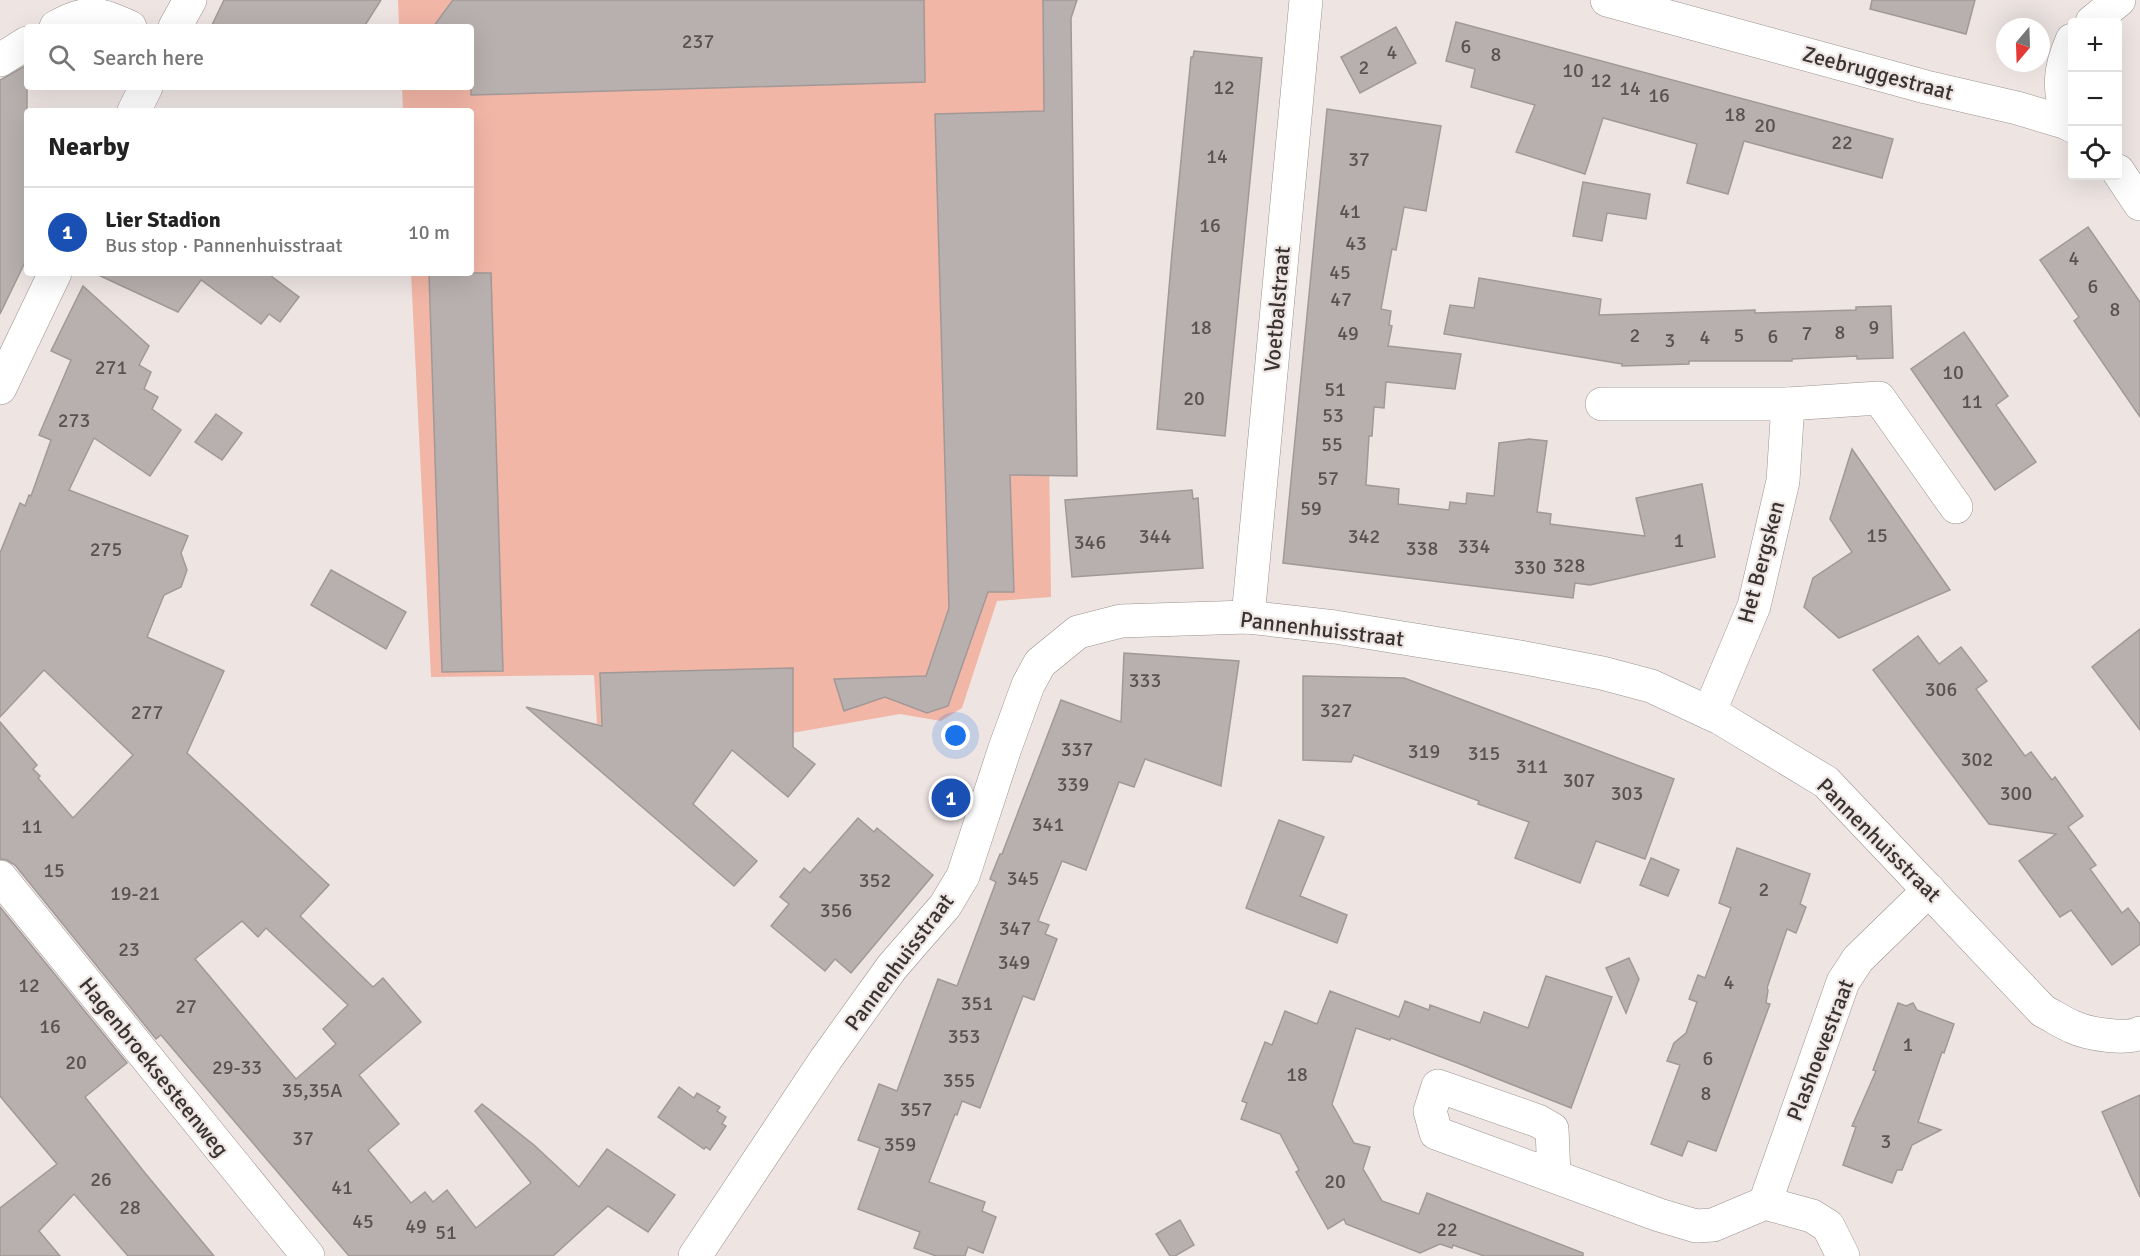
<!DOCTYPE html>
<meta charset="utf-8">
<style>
body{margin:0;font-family:Signika,sans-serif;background:#f6f6f6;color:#222}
.controls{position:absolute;right:18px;top:18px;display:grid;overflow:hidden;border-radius:6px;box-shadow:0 6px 24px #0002}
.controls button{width:54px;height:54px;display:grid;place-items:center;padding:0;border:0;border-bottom:2px solid #e0e0e0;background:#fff;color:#222;font:30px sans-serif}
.compass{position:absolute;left:1996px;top:18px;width:54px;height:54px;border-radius:50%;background:#fff;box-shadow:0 6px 24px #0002;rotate:199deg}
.you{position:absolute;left:956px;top:736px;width:21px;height:21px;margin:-15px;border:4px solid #fff;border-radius:50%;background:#1a73e8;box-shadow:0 0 0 9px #1a73e833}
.badge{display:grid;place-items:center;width:39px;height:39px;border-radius:50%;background:#3a48bc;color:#fff;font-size:20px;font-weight:700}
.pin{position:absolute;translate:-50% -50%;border:3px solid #fff;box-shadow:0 2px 6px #0006}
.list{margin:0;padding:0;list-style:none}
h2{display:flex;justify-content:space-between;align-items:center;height:78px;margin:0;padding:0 24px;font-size:26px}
h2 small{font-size:20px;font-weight:400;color:#767676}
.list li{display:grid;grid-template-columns:39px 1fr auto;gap:18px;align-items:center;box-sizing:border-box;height:90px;padding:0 24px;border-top:2px solid #e0e0e0}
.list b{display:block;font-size:22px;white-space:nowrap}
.list p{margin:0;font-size:20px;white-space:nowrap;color:#767676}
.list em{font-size:20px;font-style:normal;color:#767676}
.icon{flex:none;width:33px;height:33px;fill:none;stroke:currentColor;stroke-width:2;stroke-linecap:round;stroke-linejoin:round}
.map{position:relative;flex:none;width:2140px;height:1256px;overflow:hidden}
.search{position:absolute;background:#fff;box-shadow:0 6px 24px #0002;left:24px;top:24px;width:450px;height:66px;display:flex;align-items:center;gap:15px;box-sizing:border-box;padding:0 21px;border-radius:6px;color:#767676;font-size:22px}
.panel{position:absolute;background:#fff;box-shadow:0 6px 24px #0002;left:24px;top:108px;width:450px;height:168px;border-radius:6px}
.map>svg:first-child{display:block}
.green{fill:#f2b6a6}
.building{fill:#b8b0ae;stroke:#a19997;stroke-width:1.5;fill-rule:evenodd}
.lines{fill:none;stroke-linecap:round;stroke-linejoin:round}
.street-casing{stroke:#9a9290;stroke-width:34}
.secondary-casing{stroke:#9a9290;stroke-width:34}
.street{stroke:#fff;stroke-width:33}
.secondary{stroke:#fff;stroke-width:33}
.labels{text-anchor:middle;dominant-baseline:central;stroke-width:4.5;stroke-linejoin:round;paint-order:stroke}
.number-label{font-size:20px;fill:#585352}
.street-label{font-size:22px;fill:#383433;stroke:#eee5e3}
</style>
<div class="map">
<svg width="2140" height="1256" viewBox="0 0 2140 1256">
<rect width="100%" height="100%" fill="#eee5e3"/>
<polygon class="green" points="398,0 1046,0 1043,9 1051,597 997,601 962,708 941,721 900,714 735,743 657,735 597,724 594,675 431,677 411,273 471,273 471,111 403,111 402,87 471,87 471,27 399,27"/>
<g class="building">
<polygon points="224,0 381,0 364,27 211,27"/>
<polygon points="453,0 924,0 925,82 471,95 471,27 433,27"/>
<polygon points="1043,0 1077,0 1071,18 1077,476 1010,475 1014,592 988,592 948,706 927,713 885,697 844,711 834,679 926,676 949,608 935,114 1044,111"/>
<polygon points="1872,0 1975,0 1966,34 1870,9"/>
<polygon points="1456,22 1893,139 1882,178 1744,141 1728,194 1687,183 1697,144 1603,118 1585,174 1516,152 1535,105 1471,87 1475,69 1446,61"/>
<polygon points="1396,27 1416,63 1360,93 1341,57"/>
<polygon points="1194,51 1262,58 1225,436 1157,429 1172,253 1191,57 1193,57"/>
<polygon points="27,65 27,258 0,314 0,80"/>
<polygon points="1327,109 1441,126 1426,211 1404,207 1396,250 1392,249 1381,309 1391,311 1389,325 1392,326 1388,346 1461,354 1455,389 1386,382 1384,408 1374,407 1372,436 1369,436 1366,485 1399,489 1398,504 1449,510 1450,502 1466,504 1467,493 1494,496 1499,443 1529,439 1547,441 1537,512 1551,514 1550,524 1645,536 1636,498 1702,484 1715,557 1590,585 1575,583 1573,598 1283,563"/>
<polygon points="1583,182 1650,194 1646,219 1607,213 1602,241 1573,236"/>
<polygon points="2088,227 2140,302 2140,417 2074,321 2079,317 2040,260"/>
<polygon points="94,273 267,273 299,297 280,322 269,314 261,324 201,280 178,312"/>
<polygon points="429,273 491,273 503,671 442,672"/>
<polygon points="1479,278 1601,299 1599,315 1755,310 1755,313 1791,312 1856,310 1856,307 1891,306 1893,358 1857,359 1857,356 1792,359 1792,361 1689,361 1689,364 1622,366 1622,364 1444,334 1450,305 1474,308"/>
<path d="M83,286L149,346L139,365L151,372L144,389L158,397L152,409L181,430L150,476L94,438L69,490L188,536L181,553L187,570L181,587L164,595L147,637L224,671L187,753L329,885L300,916L373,987L383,978L421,1022L359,1075L399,1124L368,1150L411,1203L425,1192L433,1202L447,1190L476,1228L531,1183L475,1111L482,1104L534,1145L579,1187L607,1149L675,1195L648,1232L608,1206L553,1256H349L161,1035L156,1039L15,865L7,860L0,859V722L37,765L33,769L40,776L38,778L73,818L133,755L44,670L0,717V553L20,503L25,506L29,495L31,496L51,440L39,435L71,360L51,351ZM242,921L258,937L266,928L348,1005L323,1029L336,1044L296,1079L195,959Z"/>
<polygon points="1964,332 2008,396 1996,405 2036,462 1995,490 1911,369"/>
<polygon points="216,414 242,433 222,460 195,442"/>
<polygon points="1852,449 1950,590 1839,638 1804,607 1813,578 1852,552 1830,519"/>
<polygon points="1192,490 1193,499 1198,498 1203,568 1072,577 1065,500"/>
<polygon points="331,570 406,612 386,649 311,605"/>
<polygon points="2140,629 2140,730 2092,667"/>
<polygon points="1918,636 1939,664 1961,647 1987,681 1976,689 2025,756 2031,752 2052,780 2055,777 2083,816 2068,827 2096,865 2090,869 2122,913 2128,908 2140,924 2140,944 2112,965 2071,910 2060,917 2019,861 2056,834 1989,824 1873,670"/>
<polygon points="1124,653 1239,661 1221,786 1145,759 1134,787 1119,782 1086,870 1062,861 1038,921 1049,925 1045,934 1057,939 1034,1000 1023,996 980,1108 962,1101 957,1115 955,1114 929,1182 985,1202 982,1211 996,1217 983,1253 968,1247 965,1256 936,1256 914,1248 920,1232 858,1209 880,1148 858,1140 879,1084 897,1091 938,979 957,986 996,882 990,879 1000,854 1002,854 1061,700 1121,722"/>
<polygon points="793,668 793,747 815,764 788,797 732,750 693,804 757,861 734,886 526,707 602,726 600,673"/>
<polygon points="1303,676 1404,678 1674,779 1645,859 1596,841 1580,883 1515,858 1529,822 1478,804 1479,801 1354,755 1351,762 1303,760"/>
<polygon points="858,818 874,832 877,828 933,875 851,973 835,959 825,971 771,926 789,904 780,897 804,868 810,873"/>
<polygon points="1279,820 1324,837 1300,896 1347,915 1337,943 1246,908"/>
<polygon points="1737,848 1810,874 1800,904 1806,907 1796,933 1787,929 1767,988 1768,990 1766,1003 1770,1004 1716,1151 1688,1141 1682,1156 1651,1144 1680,1065 1667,1061 1674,1043 1686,1033 1697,1002 1689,999 1698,975 1705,978 1731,908 1719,903"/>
<polygon points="1651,858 1679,870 1668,896 1640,885"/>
<polygon points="0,907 127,1063 85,1097 145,1173 214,1256 128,1256 74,1194 39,1231 60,1256 0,1256 0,1208 57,1164 0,1096"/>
<polygon points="1629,958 1639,979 1626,1013 1606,968"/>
<polygon points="1546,976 1612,997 1571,1108 1460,1064 1391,1038 1390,1040 1356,1028 1332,1104 1354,1143 1370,1147 1363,1169 1382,1201 1419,1214 1427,1193 1583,1253 1583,1256 1484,1256 1453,1245 1452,1248 1440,1244 1420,1253 1346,1224 1344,1219 1328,1229 1296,1172 1299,1170 1280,1134 1241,1119 1247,1103 1242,1101 1265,1042 1272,1045 1285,1011 1317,1024 1330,991 1399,1017 1405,1001 1429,1010 1430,1005 1480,1023 1484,1012 1528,1028"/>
<polygon points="1898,1003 1906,1006 1913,1003 1917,1010 1954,1024 1944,1053 1942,1052 1918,1122 1941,1130 1912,1145 1902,1170 1897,1170 1892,1183 1843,1165 1856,1127 1852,1126 1876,1071 1873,1070"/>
<polygon points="679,1087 694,1098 697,1093 720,1107 717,1111 726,1117 722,1124 726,1126 710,1150 706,1147 704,1149 658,1117"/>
<polygon points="2140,1095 2140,1197 2102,1112"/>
<polygon points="1180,1220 1194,1245 1175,1256 1170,1256 1156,1234"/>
</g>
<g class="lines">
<defs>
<g id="street">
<polyline points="1607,0 1926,87 2017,108 2067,123 2072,126"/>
<polyline points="2092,22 2119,0"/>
<path d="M56,27C88,9 98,13 130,27"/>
<polyline points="0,60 27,43"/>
<path d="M2067,123C2060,87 2057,75 2072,40"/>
<polyline points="2118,171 2140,204"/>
<polyline points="1602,404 1788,404 1783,481 1754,606 1709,713"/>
<polyline points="1788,404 1879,398 1956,507"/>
<polyline points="1248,617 1306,0"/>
<polyline points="1554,1176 1552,1129 1538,1121 1438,1086 1430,1111 1436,1133 1659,1215 1696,1226 1713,1225 1765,1203 1812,1216 1828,1226 1843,1256"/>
<polyline points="1765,1203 1843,982 1858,959 1929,890"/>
<path d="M695,1256L826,1059L892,967L945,906L963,876L1005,748L1028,685L1040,663L1078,632L1121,621L1248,617L1335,627L1520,657L1602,673L1651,686L1720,718L1826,782L2043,1011C2053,1016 2063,1023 2073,1027C2088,1034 2126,1040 2140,1033"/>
</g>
<g id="secondary">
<polyline points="175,27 190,0"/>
<polyline points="134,111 146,87"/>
<polyline points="0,388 55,273"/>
<polyline points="0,877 308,1256"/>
</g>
</defs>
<use href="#street" class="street-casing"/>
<use href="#secondary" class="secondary-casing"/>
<use href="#street" class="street"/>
<use href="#secondary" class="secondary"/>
</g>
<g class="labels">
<g class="number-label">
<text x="698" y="41">237</text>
<text x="1466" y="46">6</text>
<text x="1392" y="52">4</text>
<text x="1496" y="54">8</text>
<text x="1364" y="67">2</text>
<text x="1573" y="70">10</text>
<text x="1601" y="80">12</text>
<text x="1224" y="87">12</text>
<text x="1630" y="88">14</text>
<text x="1659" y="95">16</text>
<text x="1735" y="114">18</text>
<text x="1765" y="125">20</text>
<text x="1842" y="142">22</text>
<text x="1217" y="156">14</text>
<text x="1359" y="159">37</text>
<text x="1350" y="211">41</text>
<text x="1210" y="225">16</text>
<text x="1356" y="243">43</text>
<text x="2074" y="258">4</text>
<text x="1340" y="272">45</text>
<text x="2093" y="286">6</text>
<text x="1341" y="299">47</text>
<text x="2115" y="309">8</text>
<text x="1201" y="327">18</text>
<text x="1874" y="327">9</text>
<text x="1840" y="332">8</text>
<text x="1348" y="333">49</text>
<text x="1807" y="333">7</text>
<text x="1635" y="335">2</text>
<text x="1739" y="335">5</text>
<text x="1773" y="336">6</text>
<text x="1705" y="337">4</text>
<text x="1670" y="340">3</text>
<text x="111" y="367">271</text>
<text x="1953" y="372">10</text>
<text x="1335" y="389">51</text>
<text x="1194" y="398">20</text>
<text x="1972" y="401">11</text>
<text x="1333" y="415">53</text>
<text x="74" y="420">273</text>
<text x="1332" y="444">55</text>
<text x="1328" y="478">57</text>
<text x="1311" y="508">59</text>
<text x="1877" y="535">15</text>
<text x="1155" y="536">344</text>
<text x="1364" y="536">342</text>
<text x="1679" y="540">1</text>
<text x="1090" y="542">346</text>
<text x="1474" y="546">334</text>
<text x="1422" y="548">338</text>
<text x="106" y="549">275</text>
<text x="1569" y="565">328</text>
<text x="1530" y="567">330</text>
<text x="1145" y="680">333</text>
<text x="1941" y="689">306</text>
<text x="1336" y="710">327</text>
<text x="147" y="712">277</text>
<text x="1077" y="749">337</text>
<text x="1424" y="751">319</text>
<text x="1484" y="753">315</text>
<text x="1977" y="759">302</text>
<text x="1532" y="766">311</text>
<text x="1579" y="780">307</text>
<text x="1073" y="784">339</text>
<text x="1627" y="793">303</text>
<text x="2016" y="793">300</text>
<text x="1048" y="824">341</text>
<text x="32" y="826">11</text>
<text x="54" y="870">15</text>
<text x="1023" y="878">345</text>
<text x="875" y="880">352</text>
<text x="1764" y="889">2</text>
<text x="135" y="893">19-21</text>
<text x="836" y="910">356</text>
<text x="1015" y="928">347</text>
<text x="129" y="949">23</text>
<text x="1014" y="962">349</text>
<text x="1729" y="982">4</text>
<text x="29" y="985">12</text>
<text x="977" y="1003">351</text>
<text x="186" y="1006">27</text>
<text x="50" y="1026">16</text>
<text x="964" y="1036">353</text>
<text x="1908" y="1044">1</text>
<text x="1708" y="1058">6</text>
<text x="76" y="1062">20</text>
<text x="237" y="1067">29-33</text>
<text x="1297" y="1074">18</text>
<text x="959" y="1080">355</text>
<text x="312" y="1090">35,35A</text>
<text x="1706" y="1093">8</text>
<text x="916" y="1109">357</text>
<text x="303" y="1138">37</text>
<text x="1886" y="1141">3</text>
<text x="900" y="1144">359</text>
<text x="101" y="1179">26</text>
<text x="1335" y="1181">20</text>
<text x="342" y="1187">41</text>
<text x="130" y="1207">28</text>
<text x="363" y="1221">45</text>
<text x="416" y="1226">49</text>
<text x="1447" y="1229">22</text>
<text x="446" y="1232">51</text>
</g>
<g class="street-label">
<text transform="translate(1878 73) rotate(15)">Zeebruggestraat</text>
<text transform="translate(1277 309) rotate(-85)">Voetbalstraat</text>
<text transform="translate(1761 562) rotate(-75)">Het Bergsken</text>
<text transform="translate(1322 629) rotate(7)">Pannenhuisstraat</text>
<text transform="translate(1879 840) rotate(45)">Pannenhuisstraat</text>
<text transform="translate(899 962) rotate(-53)">Pannenhuisstraat</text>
<text transform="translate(1820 1050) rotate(-69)">Plashoevestraat</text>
<text transform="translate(154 1067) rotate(51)">Hagenbroeksesteenweg</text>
</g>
</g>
</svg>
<div class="controls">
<button>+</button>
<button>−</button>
<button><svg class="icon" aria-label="locate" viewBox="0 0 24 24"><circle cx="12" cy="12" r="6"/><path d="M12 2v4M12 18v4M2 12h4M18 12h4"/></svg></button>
</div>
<svg class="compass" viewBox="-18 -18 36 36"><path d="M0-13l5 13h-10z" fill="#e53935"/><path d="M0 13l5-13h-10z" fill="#767676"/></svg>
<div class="you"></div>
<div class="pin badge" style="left:951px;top:798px;background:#1a4fb4">1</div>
<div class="search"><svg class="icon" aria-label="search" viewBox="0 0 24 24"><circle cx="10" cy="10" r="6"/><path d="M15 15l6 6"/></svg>Search here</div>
<section class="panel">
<h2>Nearby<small></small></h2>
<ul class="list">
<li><span class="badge" style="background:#1a4fb4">1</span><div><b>Lier Stadion</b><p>Bus stop · Pannenhuisstraat</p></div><em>10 m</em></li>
</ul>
</section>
</div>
